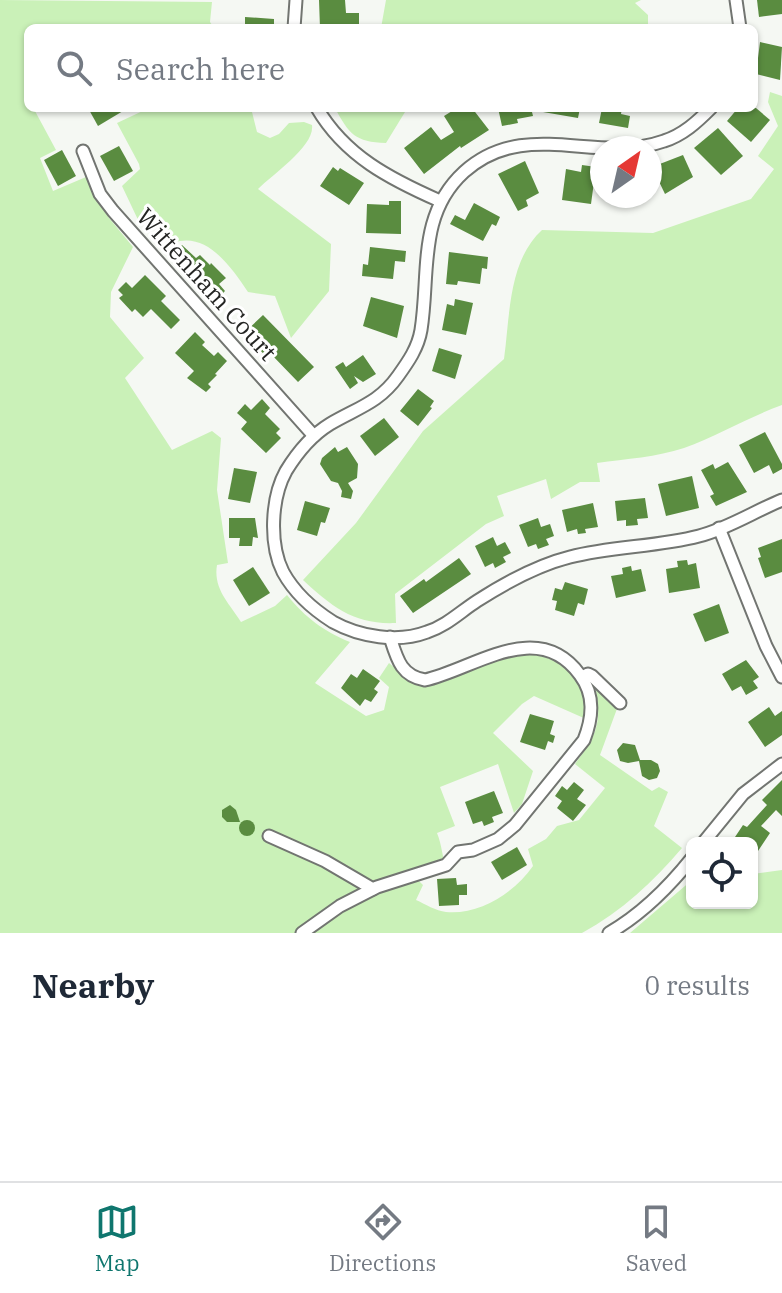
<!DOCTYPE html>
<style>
body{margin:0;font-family:"IBM Plex Serif",serif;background:#f6f6f7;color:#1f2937}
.controls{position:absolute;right:24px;bottom:24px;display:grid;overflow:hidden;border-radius:12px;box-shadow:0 2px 6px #0004}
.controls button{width:72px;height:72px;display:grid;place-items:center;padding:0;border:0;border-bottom:2px solid #e0e1e3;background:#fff;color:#1f2937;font:40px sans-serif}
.compass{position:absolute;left:590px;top:136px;width:72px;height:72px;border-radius:50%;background:#fff;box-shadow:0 2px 6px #0004;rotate:34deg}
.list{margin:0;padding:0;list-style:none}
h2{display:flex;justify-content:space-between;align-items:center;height:104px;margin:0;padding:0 32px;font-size:34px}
h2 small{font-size:26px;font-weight:400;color:#747a83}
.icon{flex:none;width:44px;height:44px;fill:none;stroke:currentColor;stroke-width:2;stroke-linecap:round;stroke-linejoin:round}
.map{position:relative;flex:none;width:782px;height:933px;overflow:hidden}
.search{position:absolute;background:#fff;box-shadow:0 2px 6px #0004;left:24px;right:24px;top:24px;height:88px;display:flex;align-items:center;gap:20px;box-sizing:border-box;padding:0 28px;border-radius:12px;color:#747a83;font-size:30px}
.sheet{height:248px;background:#fff}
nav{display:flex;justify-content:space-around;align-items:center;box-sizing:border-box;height:112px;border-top:2px solid #e0e1e3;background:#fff;font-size:22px;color:#747a83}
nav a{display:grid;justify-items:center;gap:4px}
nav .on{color:#0f766e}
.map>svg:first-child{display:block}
.green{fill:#caf1b8}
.building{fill:#5a8c40}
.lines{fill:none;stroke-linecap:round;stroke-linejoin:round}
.minor-casing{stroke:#727571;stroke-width:15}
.minor{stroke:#fff;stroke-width:11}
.labels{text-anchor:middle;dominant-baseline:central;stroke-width:6;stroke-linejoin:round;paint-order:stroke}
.street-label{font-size:24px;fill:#242523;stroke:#fff}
</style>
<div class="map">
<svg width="782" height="933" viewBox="0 0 782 933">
<rect width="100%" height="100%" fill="#f5f8f3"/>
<g class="green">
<path d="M0,0L212,2L210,22L214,28H28V108H37L35,111L56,150L40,158L53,191L86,177L109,218L133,247L111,292L110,317L144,358L125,378L172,450L212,431L221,438L217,490L228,563L217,565C213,589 229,603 241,622L275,606L287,595C306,618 323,631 350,642L315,683L366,716L384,710L389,687L379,678L389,663L409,680L425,685L513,654C555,651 589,674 586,719L534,696L522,704L493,733L533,771L522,804L514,813L498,764L440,787L455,826L437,833C442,845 442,857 447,870L417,879L423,885L416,900C425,904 436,911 446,912C480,915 514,893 533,866L528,849L546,839L557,826L579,820L605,788L575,764C598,733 602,723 595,685L618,706L600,755L652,791L659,787L668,792L654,826L682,848C653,882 622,911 582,933H0Z"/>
<polygon points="386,0 641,0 635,3 648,15 648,28 381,28"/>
<path d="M770,92L782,96V405C749,417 717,436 684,448C657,457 626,459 597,463L600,482H580L551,499L546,479L497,496L504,516L486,524L395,594L396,623C355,625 332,607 303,580L356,523L423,431L504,359C510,316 508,261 542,230L653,233L751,199L774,169L758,156L778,126L768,102Z"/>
<path d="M149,108H251L257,132L270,138L279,134L289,123L304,122L312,125C315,146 273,174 258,189L331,244L329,291L291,338L275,296L248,292C231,267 207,231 173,243L151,220L140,224L122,186L140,169L139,164L117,123Z"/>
<path d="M335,108H423L405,112L386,143C355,142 349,134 335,108Z"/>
<polygon points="782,870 782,933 630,933 692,880 692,903 752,903 752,874"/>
</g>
<g class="building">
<polygon points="319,0 345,0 346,13 359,13 359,27 320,28"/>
<polygon points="757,0 782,0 782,14 759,17"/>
<polygon points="245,17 274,19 274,28 245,28"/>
<polygon points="760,42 782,47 780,80 756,74"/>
<polygon points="88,108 128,108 98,126"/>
<polygon points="457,108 472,108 489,130 461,148 460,146 424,174 404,148 431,127 441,140 454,132 444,116"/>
<polygon points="498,108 531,108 533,116 517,119 518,123 502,126"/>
<polygon points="543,108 580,108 578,118 543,112"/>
<polygon points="602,108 622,108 621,114 630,116 628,128 599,123"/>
<polygon points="738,108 756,108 770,120 751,142 727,121"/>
<polygon points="718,128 743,156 721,175 694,148"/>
<polygon points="119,146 133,171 114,181 100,156"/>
<polygon points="62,150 76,176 58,186 44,160"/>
<polygon points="683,155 693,177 665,194 652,167"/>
<polygon points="525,161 539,193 526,200 528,206 518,211 498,174"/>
<polygon points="582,165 596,167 591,204 562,200 566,169 581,172"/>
<polygon points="333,167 338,171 340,168 364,183 349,205 320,186"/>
<polygon points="389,201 401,201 401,234 366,233 367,204 389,205"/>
<polygon points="474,203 500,217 496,226 492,224 483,241 450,224 455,215 465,220"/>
<polygon points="182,245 196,258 200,255 210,265 211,263 226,278 219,284 225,291 216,300 210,294 206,297 198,290 203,285 171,256"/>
<polygon points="370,247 406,251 405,262 395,261 393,279 362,276 363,264 368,265"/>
<polygon points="449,252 488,257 487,269 482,268 480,284 458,281 457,285 446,284"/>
<polygon points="145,275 166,296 161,301 180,320 171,329 151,309 143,317 135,309 132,312 119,298 123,295 118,290 126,282 132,288"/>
<polygon points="371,297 404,306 397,338 363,326"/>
<polygon points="455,299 473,303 466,335 442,330 447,304 454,306"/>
<polygon points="263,315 314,367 298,382 269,352 266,356 243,334"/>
<polygon points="195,332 205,342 202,345 214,356 218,352 227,361 215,374 217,375 208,384 211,387 206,392 187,378 194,371 175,353"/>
<polygon points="439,348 462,355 455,379 432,371"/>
<polygon points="363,355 376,374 363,382 354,376 358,383 350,389 335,367 343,362 346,367"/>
<polygon points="418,389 434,401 430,407 432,408 418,426 400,411"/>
<polygon points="262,399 270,408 265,414 280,429 276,433 281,438 266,453 241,429 247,422 237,413 245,404 251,410"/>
<polygon points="384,418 399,437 375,456 360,436"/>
<polygon points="765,432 782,464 782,469 773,474 769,465 754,473 739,445"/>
<polygon points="335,447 338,452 347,447 358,464 357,478 348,483 353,491 351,499 341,497 342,491 338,483 331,481 320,464 322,458"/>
<polygon points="728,462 747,492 716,506 710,496 714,494 701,470 713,464 715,469"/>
<polygon points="234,468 257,472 250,503 228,499"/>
<polygon points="692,476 699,508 666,516 658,484"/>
<polygon points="645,498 648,518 637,519 638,525 626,526 626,520 617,521 615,501"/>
<polygon points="305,501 330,508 325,523 321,522 317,536 297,530"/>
<polygon points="593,503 598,527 585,529 586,533 578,534 577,529 567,532 562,510"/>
<polygon points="229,518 255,518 258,538 253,537 252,546 239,546 240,538 229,538"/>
<polygon points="538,518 541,527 550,524 554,536 546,539 549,545 538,549 536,544 528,547 519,525"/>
<polygon points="493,537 497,546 505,542 511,553 503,557 506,562 495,568 493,563 485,567 475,546"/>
<polygon points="782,539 782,572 765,578 758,558 761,557 758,548"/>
<polygon points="459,558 471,574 413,613 400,596 424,579 426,582"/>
<polygon points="687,560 688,565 696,563 700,588 669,593 666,569 678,567 677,561"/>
<polygon points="631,566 632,571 641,569 646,591 616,598 611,576 623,574 622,568"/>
<polygon points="253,567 270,593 249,606 233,580"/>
<polygon points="565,582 588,589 584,605 578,603 574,616 555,610 557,601 552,600 555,588 562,590"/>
<polygon points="719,604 729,633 705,642 693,614"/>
<polygon points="746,660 759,677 753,681 758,688 746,695 741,686 732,691 722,674"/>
<polygon points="363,669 380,681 374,689 378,692 371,702 365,699 360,706 341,688 351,674 357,678"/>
<polygon points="769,707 775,716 782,711 782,735 765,747 748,722"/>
<polygon points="530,714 554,721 550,734 555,736 553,743 548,741 545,750 520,742"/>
<polygon points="623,743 635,745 640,760 651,760 658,764 660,771 657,778 649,780 642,776 639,761 628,763 620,761 617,750"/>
<polygon points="782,780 782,816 776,810 761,826 770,833 752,860 752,843 731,843 743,825 747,827 767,805 762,800"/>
<polygon points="574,782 584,790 577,799 586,805 573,821 557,808 562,801 555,796 562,786 567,790"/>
<polygon points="494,791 503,813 492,817 494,822 484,826 482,821 473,824 465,802"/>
<polygon points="230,805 236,810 240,822 227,822 222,817 222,810"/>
<circle cx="247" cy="828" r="8"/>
<polygon points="517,847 527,865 502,880 491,862"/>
<polygon points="456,878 457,885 467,884 467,895 459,895 459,905 439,906 437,879"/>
</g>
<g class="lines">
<defs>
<g id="minor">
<polyline points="736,0 740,28"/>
<polyline points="294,28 296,0"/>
<path d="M317,108C345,156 390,179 440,201"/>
<path d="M711,108C697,122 683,135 664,141C596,165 525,117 464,172C417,215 430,274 421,330C418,348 408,362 398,376C379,403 357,408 330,424C312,435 297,453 286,471C271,498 269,544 283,572C294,592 314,610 333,622C360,637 398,643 427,632C446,626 460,612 477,601C505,583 538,565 570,557C613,546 657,547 699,536C727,529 755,511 782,500"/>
<polyline points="83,151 100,194 113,211 314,436"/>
<polyline points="719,528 766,646 782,677"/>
<polyline points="582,677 588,674 592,676 620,703"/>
<polyline points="269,836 325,861 373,889"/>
<polyline points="703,843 743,794 782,764"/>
<path d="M302,933L340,906L377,887L446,865L458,852L473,850L498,839L515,825L584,740C593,717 595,695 580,675C538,617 474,669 425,680C401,676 397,659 390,637"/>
<path d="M609,933C642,914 668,888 692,858"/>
</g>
</defs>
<use href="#minor" class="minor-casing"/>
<use href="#minor" class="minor"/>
</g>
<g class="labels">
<g class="street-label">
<text transform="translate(207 284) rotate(48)">Wittenham Court</text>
</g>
</g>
</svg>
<div class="controls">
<button><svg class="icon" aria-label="locate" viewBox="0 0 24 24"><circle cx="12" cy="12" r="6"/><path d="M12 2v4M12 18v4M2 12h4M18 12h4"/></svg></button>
</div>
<svg class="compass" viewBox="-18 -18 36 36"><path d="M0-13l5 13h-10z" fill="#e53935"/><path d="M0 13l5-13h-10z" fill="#747a83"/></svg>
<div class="search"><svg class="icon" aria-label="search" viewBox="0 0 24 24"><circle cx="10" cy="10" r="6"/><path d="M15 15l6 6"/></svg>Search here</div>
</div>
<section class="sheet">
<h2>Nearby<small>0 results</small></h2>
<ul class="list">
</ul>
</section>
<nav>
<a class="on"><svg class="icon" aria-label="map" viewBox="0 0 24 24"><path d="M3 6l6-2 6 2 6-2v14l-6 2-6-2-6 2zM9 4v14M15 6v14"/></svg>Map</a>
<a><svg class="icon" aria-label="directions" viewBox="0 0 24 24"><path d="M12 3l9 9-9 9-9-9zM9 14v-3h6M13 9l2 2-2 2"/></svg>Directions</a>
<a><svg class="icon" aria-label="saved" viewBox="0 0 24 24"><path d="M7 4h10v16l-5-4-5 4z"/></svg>Saved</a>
</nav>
